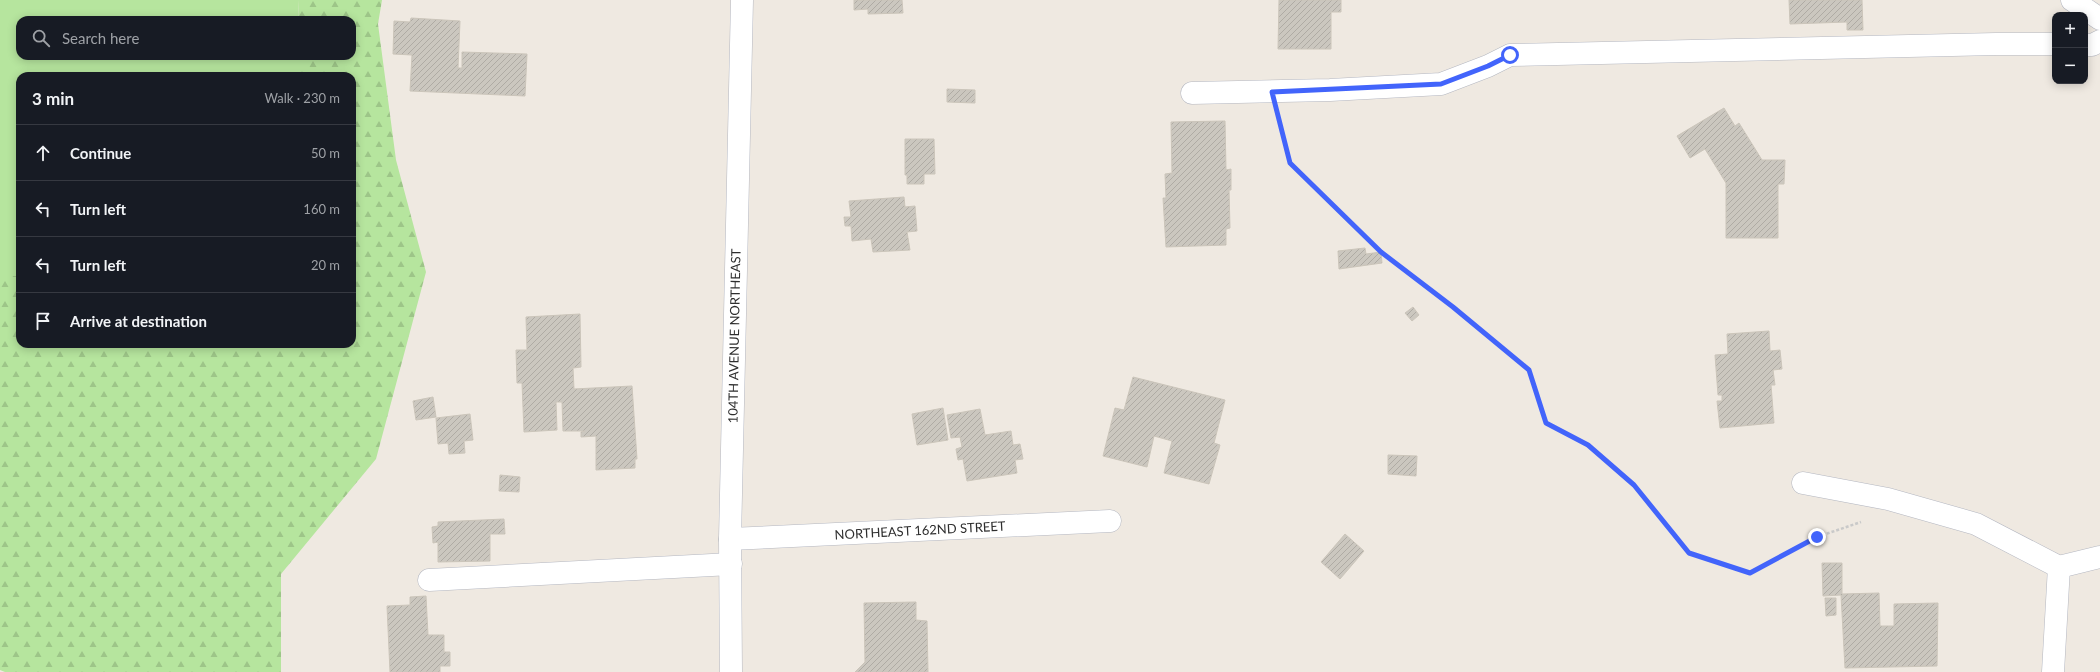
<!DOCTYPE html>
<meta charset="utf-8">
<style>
body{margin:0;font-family:Lato,sans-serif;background:#242831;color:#f1f3f6}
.controls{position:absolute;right:12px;top:12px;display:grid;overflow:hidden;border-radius:8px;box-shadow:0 2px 10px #0003}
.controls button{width:36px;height:36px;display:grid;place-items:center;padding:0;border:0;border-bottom:1px solid #363941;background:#171b24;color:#f1f3f6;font:20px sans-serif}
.stop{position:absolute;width:12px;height:12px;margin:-9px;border:3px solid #4264fb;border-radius:50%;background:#fff}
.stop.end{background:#4264fb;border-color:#fff;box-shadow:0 1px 4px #0008}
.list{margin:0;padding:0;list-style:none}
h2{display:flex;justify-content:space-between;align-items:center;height:52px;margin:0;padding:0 16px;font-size:17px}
h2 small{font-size:13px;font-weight:400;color:#9ea1a6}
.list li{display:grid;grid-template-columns:26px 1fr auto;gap:12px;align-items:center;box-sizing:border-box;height:56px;padding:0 16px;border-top:1px solid #363941}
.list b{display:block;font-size:15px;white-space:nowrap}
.list em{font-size:13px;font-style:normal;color:#9ea1a6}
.icon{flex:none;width:22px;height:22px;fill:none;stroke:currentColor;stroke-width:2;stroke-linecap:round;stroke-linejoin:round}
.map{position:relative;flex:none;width:2100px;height:672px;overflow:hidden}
.search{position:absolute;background:#171b24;box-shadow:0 2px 10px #0003;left:16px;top:16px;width:340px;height:44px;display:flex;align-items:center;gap:10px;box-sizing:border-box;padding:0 14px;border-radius:12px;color:#9ea1a6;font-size:15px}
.panel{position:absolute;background:#171b24;box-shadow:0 2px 10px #0003;left:16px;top:72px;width:340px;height:276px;border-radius:12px}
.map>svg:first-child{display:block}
.forest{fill:url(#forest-firs)}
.park{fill:#b6e59e}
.building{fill:url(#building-hatch);stroke:#cbc5ba}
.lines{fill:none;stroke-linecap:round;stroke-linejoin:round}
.minor-casing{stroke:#b4b7c1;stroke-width:23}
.path{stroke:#c9c9c9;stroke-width:2.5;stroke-dasharray:3 2;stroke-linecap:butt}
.minor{stroke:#fff;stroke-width:22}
.route{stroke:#4264fb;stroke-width:5}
.labels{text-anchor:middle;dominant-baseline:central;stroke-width:3;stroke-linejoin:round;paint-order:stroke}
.street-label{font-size:13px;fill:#2e2e2e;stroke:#fff}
</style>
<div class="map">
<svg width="2100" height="672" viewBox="0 0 2100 672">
<defs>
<pattern id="forest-firs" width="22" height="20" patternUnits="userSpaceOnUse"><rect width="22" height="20" fill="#b6e59e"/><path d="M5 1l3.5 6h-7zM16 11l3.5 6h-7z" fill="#9dc588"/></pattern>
<pattern id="building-hatch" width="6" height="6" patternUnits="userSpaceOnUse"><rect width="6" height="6" fill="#cbc7bf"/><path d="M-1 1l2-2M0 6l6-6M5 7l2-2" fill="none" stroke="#afaba4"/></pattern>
</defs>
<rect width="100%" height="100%" fill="#efe9e1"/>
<polygon class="forest" points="298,0 382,0 378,24 396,160 426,272 376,459 281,574 281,672 5,672 0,670 0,276 20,276 20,344 352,344 352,76 300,76 300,56 352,56 352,20 299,20"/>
<polygon class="park" points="0,0 298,0 299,20 20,20 20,56 300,56 300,76 20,76 20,276 0,276"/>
<g class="building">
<polygon points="854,0 902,0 903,13 868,14 868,9 854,10"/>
<polygon points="1279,0 1341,0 1341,12 1331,12 1331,49 1278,49"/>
<polygon points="1789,0 1862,0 1863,30 1847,30 1847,22 1790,24"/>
<polygon points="411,18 460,21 458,68 462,68 462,52 527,54 525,96 410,91 412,55 393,54 394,21 410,22"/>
<polygon points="947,89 975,90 975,103 947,102"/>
<polygon points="1724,108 1735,126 1739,123 1762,160 1785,160 1784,184 1778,184 1778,238 1726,238 1726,183 1705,149 1690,158 1677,136"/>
<polygon points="1225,121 1226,170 1231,169 1231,190 1229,190 1230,228 1226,229 1226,245 1166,247 1163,198 1166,198 1165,174 1172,173 1171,122"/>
<polygon points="905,139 934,139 935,174 924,174 924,184 907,184 907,175 905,175"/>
<polygon points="904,197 905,207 915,206 917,231 907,232 910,250 873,252 871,239 852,241 851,226 845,226 844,217 851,217 849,201"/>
<polygon points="1365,248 1366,254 1381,252 1382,263 1339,269 1338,251"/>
<polygon points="1413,307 1419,315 1412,321 1405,313"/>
<polygon points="580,314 581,367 573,368 574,389 632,386 637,459 635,459 635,468 596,470 596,436 581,437 581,432 585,431 563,431 562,402 556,402 557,430 524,432 522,383 517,383 516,350 527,350 526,317"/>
<polygon points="1769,331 1770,351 1780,350 1782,369 1773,370 1775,385 1771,385 1774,423 1720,428 1717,401 1722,401 1722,395 1718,395 1715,355 1728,354 1727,334"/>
<polygon points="1133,377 1225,400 1214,443 1220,445 1209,484 1164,473 1172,441 1154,436 1147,467 1103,456 1115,408 1124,410"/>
<polygon points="433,397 436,417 416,420 413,401"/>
<polygon points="943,408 948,440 917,445 912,414"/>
<polygon points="980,409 985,435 1011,431 1013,445 1020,444 1023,459 1015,460 1017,473 967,481 963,459 958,460 956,449 962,447 960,437 951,438 947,415"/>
<polygon points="470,414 473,440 464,441 465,453 449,454 448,443 438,444 436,418"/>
<polygon points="1388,455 1417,456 1416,476 1388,474"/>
<polygon points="500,475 520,477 519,492 499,491"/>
<polygon points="504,519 505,534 490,534 490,561 438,562 438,542 433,543 432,527 438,526 438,522"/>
<polygon points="1345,534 1364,551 1340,579 1321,562"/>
<polygon points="1822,563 1842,563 1842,594 1879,593 1880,626 1894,626 1894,604 1938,603 1937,666 1845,668 1841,595 1823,596"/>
<polygon points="426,596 428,635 444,635 444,652 450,652 450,666 440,666 440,672 390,672 387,606 410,605 410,597"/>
<polygon points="1825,598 1836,598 1836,615 1826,616"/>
<polygon points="916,602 916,620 927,621 928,672 855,672 865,662 864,603"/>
</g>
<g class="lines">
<defs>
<g id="minor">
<polyline points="2072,0 2100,19"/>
<polyline points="2085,45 2092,45 2100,41"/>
<polyline points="1192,93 1330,90 1441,84 1488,66 1510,55 1996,44 2055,44"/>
<polyline points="1803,483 1888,499 1976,524 2059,567"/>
<polyline points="730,539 1110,521"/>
<polyline points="2059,567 2100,557"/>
<polyline points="429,580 731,564"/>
<polyline points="731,672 730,539 742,0"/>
<polyline points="2053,672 2059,567"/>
</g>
</defs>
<use href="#minor" class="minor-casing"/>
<polyline class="path" points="1279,118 1290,163 1381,252 1453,307 1529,370 1546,423 1588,445 1634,485 1689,553 1750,573 1817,537 1861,522"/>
<use href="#minor" class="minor"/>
</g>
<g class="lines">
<polyline class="route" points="1510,55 1488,66 1441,84 1272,92 1290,163 1381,252 1453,307 1529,370 1546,423 1588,445 1634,485 1689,553 1750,573 1817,537"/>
</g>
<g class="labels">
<g class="street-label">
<text transform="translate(734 336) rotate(-89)">104TH AVENUE NORTHEAST</text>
<text transform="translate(920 530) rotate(-3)">NORTHEAST 162ND STREET</text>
</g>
</g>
</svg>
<div class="controls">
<button>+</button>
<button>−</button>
</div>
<div class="stop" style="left:1510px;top:55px"></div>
<div class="stop end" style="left:1817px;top:537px"></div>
<div class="search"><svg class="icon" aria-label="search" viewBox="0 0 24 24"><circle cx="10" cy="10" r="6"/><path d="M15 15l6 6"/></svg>Search here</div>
<section class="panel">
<h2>3 min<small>Walk · 230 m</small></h2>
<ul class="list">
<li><svg class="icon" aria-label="ahead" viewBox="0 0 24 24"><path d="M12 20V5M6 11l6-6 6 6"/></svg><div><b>Continue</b></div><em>50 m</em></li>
<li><svg class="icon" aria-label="left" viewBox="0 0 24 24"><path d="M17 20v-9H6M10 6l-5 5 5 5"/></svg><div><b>Turn left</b></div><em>160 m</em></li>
<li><svg class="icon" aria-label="left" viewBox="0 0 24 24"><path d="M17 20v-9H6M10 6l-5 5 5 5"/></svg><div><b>Turn left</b></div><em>20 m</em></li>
<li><svg class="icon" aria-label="arrive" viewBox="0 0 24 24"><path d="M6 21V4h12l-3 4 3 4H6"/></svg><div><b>Arrive at destination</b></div></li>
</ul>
</section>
</div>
